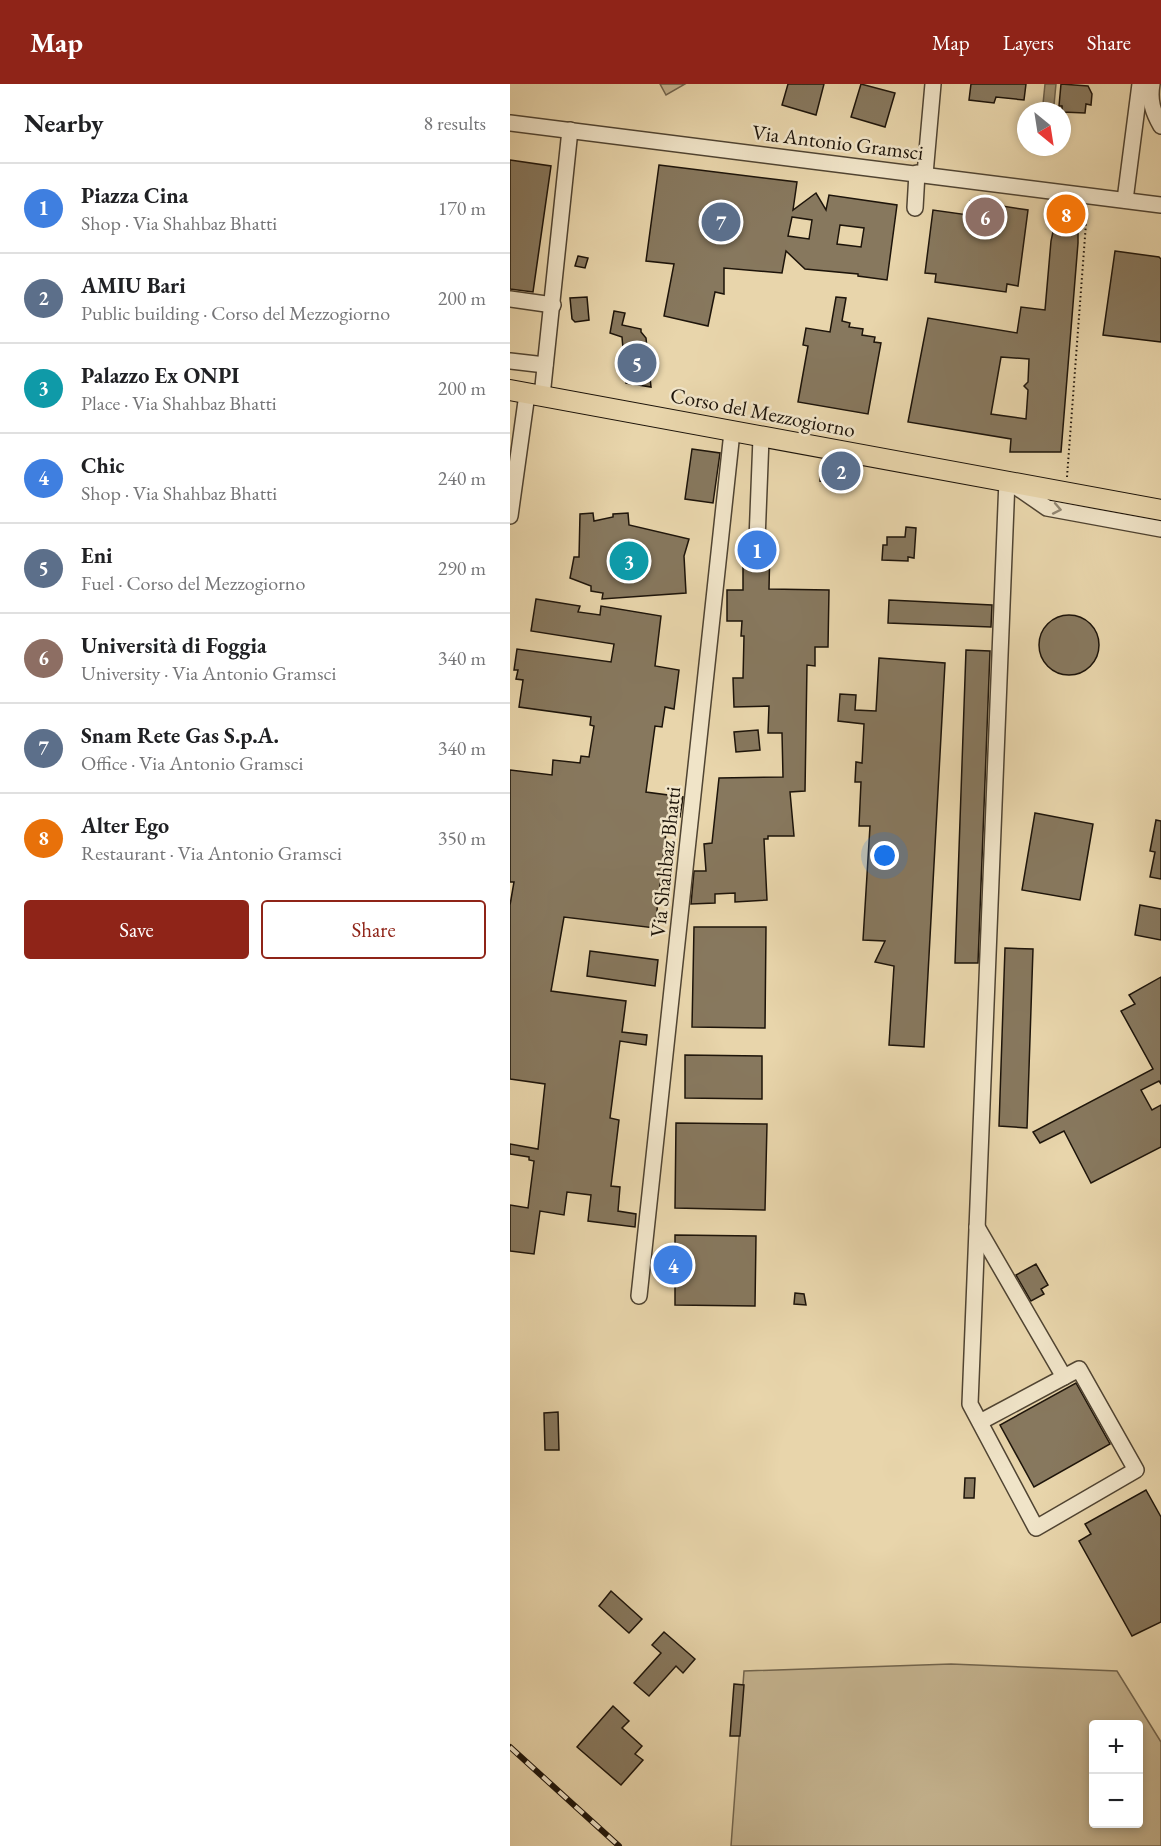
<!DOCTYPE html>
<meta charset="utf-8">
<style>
body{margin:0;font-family:"EB Garamond",serif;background:#f2f2f2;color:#202124}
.controls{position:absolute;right:18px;bottom:18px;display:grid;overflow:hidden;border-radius:6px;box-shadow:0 3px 9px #0003}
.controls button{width:54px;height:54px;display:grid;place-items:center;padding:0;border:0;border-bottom:2px solid #e0e0e0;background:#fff;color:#202124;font:30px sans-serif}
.compass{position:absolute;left:507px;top:18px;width:54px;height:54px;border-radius:50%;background:#fff;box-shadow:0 3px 9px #0003;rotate:150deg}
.you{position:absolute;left:375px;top:772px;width:21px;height:21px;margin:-15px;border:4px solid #fff;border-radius:50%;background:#1a73e8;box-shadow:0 0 0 9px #1a73e833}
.badge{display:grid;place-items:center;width:39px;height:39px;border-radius:50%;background:#8f2418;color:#fff;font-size:20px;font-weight:700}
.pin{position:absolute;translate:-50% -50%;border:3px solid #fff;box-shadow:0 2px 6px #0006}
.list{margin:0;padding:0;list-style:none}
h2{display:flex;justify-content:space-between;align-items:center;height:78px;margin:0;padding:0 24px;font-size:26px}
h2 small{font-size:20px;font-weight:400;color:#757577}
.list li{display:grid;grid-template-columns:39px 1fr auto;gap:18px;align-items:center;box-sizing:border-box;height:90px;padding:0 24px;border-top:2px solid #e0e0e0}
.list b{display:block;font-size:22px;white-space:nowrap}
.list p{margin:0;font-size:20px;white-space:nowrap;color:#757577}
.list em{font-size:20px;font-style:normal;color:#757577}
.actions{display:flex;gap:12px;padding:18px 24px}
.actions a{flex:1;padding:14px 0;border:2px solid #8f2418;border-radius:6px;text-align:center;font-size:21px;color:#8f2418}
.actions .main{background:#8f2418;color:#fff}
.map{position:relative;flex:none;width:651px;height:1762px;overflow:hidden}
header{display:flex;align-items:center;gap:36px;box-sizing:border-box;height:84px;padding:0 30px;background:#8f2418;color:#fff}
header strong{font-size:28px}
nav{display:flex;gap:33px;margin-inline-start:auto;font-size:21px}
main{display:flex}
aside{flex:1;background:#fff}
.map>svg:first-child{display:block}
.green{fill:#c5b490;stroke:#71644d;stroke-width:1.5;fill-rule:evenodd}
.water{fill:#a39374;stroke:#6d604a;stroke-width:1.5}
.building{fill:#87785e;stroke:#1d140a;stroke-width:1.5;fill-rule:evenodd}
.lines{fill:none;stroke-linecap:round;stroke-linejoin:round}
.minor-casing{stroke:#504432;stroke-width:18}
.major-casing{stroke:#1d140a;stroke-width:22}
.path{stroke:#1d140a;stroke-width:2;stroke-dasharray:1.5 3;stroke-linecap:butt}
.minor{stroke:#f0e4c8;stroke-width:15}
.major{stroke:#e8d5ab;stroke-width:20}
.rail-casing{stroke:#1d140a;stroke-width:6}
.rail{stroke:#f0e4c8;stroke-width:4;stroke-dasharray:11;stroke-linecap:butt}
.oneway{stroke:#918672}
.labels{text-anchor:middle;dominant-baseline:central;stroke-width:5;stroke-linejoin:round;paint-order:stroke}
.street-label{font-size:21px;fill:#1d140a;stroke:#f0e4c8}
</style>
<header>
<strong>Map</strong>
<nav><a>Map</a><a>Layers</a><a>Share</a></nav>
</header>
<main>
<aside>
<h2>Nearby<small>8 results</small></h2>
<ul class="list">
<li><span class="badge" style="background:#3f7fe0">1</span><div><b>Piazza Cina</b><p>Shop · Via Shahbaz Bhatti</p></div><em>170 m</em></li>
<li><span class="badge" style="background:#5c6f8a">2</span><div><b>AMIU Bari</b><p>Public building · Corso del Mezzogiorno</p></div><em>200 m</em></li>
<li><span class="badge" style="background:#0f9aa8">3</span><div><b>Palazzo Ex ONPI</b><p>Place · Via Shahbaz Bhatti</p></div><em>200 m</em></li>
<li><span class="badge" style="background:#3f7fe0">4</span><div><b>Chic</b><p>Shop · Via Shahbaz Bhatti</p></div><em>240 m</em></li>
<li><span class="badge" style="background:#5c6f8a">5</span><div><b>Eni</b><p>Fuel · Corso del Mezzogiorno</p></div><em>290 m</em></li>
<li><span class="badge" style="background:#8d6e63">6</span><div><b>Università di Foggia</b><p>University · Via Antonio Gramsci</p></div><em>340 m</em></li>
<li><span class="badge" style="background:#5c6f8a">7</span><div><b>Snam Rete Gas S.p.A.</b><p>Office · Via Antonio Gramsci</p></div><em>340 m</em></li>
<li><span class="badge" style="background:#e8710a">8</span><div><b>Alter Ego</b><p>Restaurant · Via Antonio Gramsci</p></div><em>350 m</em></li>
</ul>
<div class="actions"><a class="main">Save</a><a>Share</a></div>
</aside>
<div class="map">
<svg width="651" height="1762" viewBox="0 0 651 1762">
<rect width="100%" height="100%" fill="#e8d5ab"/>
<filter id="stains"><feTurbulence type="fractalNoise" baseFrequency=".00333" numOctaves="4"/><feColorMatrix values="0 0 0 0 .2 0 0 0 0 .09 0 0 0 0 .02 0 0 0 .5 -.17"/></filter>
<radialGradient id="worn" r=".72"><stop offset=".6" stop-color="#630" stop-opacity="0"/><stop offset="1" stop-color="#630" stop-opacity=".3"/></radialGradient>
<g class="green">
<polygon points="150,0 175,0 156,11"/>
<path d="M441,1580L607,1587L651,1658V1762H221L234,1587ZM584,1640H628V1740H584Z"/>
</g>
<polygon class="water" points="535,0 546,0 544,21 533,20"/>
<g class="building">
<polygon points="278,0 314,0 306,31 272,21"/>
<polygon points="351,0 385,9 375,43 341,33"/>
<polygon points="461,0 516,0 514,16 486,13 484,19 459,16"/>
<polygon points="551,0 578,2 582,10 581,21 576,20 575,29 552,28 552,22 549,22"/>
<polygon points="0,76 41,82 23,208 0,205"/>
<path d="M149,81L287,98L283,126L306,109L316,126L319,111L387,121L377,196L348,192V190L295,185L276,167L272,189L214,184V210L205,208L198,242L154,232L164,180L136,177ZM282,133L302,136L299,155L278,152ZM330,141L354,144L351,163L327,160Z"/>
<polygon points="460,117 518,126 508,202 497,200 496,208 425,198 426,190 415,189 423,126 458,131"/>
<path d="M550,128L568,129V159L551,368H500L501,355L398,338L418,234L507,249L511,223L535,226L541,157L544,143H548ZM491,273L519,275L518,298L514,302L518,306L516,335L481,330Z"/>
<polygon points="605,167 649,173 651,175 651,258 593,251"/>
<polygon points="68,172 78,174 75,184 65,182"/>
<polygon points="77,213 79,236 65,238 62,235 60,214"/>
<polygon points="326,213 336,214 332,237 340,239 339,243 353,245 352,251 365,253 364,258 371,259 358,330 288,318 298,262 293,261 296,244 320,248"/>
<polygon points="104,227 115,229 112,241 131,245 131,248 136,254 141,303 116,299 112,253 100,249"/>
<polygon points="182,365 210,369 203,419 175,415"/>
<polygon points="311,386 326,388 324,399 310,397"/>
<polygon points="83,429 84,437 103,433 103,430 118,429 119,441 179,455 174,472 176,509 92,515 93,509 81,507 81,502 60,494 64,473 69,473 70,430"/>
<polygon points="396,443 406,444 404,474 398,473 398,477 372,476 373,461 377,461 377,453 395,453"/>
<polygon points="233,460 247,466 260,460 259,505 319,506 318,563 305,563 305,582 297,581 295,707 280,708 284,752 258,752 258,755 254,755 257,816 225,818 225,809 205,810 205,819 181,820 184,787 196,787 194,760 202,759 209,694 273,693 272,649 258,649 259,622 224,623 223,594 233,594 234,552 231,552 232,537 217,537 217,506 233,506"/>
<polygon points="26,515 70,522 68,528 90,531 91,522 151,532 145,582 169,586 164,625 155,623 152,643 145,642 136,708 173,713 170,733 158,731 145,844 54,833 41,907 116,917 112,948 137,951 136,961 110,957 100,1034 109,1036 101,1102 110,1103 108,1127 126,1130 125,1143 78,1137 81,1111 57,1108 54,1131 30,1127 24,1170 0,1167 0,1121 18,1124 24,1077 19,1076 19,1073 0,1070 0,1060 28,1065 35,1000 0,995 0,821 4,798 0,798 0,686 42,691 43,676 70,679 71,672 79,673 84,642 80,641 81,633 9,623 13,596 6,595 8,586 4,586 7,565 101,578 104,560 21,547"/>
<polygon points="379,516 482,521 481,543 378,539"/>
<circle cx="559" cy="561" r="30"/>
<polygon points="456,566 480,567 468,879 445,879"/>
<polygon points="369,574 435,579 414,963 379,961 384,882 365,878 375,857 353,856 360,742 349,742 351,698 345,698 346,678 352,679 354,640 328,637 330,610 346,611 345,626 366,627"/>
<polygon points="248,646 250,666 226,668 224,648"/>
<polygon points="525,729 583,740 570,816 512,806"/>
<polygon points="646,736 651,737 651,795 640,793 645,768 640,767"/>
<polygon points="630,821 651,825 651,856 625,851"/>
<polygon points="184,843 256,843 255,944 182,943"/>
<polygon points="495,864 523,865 517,1044 489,1042"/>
<polygon points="80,867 148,876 145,902 77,892"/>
<polygon points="651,893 651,1000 649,997 631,1006 642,1026 651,1021 651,1063 581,1099 554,1047 530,1059 523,1048 643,985 611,927 625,920 619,911"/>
<polygon points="175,971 252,972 252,1015 175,1014"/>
<polygon points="166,1039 257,1040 255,1126 165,1124"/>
<polygon points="165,1151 246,1152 245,1222 165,1221"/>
<polygon points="526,1180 538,1201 531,1205 534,1210 521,1217 506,1191"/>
<polygon points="285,1209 294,1210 296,1221 284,1220"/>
<polygon points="566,1299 600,1360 524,1403 490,1341"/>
<polygon points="48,1328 49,1366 35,1366 34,1329"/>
<polygon points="455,1394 465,1394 464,1414 454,1414"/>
<polygon points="636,1406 651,1433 651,1538 622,1552 569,1457 581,1450 575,1440"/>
<polygon points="101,1507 132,1535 119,1549 89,1522"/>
<polygon points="154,1548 185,1575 173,1589 166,1582 139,1612 124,1599 151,1569 142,1561"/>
<polygon points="224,1600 234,1601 230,1652 220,1652"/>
<polygon points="103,1622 119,1637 112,1644 132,1662 125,1670 133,1676 111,1701 67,1663"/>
</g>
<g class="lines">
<defs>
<g id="minor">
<path d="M642,0C639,17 643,28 651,42"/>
<polyline points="0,39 651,121"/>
<polyline points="415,90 423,0"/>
<polyline points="615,116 630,0"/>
<polyline points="405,124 407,89"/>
<polyline points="0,215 43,221"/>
<polyline points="0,277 35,281"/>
<polyline points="32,312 60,46"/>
<polyline points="505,402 537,424 651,445"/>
<polyline points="0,432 17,310"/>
<polyline points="247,456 251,354"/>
<polyline points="467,1143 554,1293"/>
<polyline points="129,1212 222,348"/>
<polyline points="470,1338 569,1285 626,1386 526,1444 460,1320 497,396"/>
</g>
<polyline id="major" points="0,306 651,426"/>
</defs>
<use href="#minor" class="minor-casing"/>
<use href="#major" class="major-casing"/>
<polyline class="path" points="557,393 577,126"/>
<use href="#minor" class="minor"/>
<use href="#major" class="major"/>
<defs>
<polyline id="rail" points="0,1663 109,1762"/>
</defs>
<use href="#rail" class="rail-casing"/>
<use href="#rail" class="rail"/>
</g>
<defs><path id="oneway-chevron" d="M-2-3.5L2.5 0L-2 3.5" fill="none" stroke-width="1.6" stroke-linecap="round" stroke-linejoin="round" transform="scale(1.5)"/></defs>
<use class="oneway" href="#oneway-chevron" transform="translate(547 425) rotate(11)"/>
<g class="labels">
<g class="street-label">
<text transform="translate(328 58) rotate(7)">Via Antonio Gramsci</text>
<text transform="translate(253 328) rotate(11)">Corso del Mezzogiorno</text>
<text transform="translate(155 778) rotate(-84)">Via Shahbaz Bhatti</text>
</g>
</g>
<rect width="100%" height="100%" filter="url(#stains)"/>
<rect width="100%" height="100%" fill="url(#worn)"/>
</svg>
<div class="controls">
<button>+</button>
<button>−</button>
</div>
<svg class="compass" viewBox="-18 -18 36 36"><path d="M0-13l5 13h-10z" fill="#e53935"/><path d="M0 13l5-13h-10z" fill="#757577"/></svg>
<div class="you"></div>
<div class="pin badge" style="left:247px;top:466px;background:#3f7fe0">1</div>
<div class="pin badge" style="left:331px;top:387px;background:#5c6f8a">2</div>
<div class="pin badge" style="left:119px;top:477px;background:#0f9aa8">3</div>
<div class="pin badge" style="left:163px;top:1181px;background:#3f7fe0">4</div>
<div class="pin badge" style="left:127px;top:279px;background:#5c6f8a">5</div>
<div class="pin badge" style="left:475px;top:133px;background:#8d6e63">6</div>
<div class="pin badge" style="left:211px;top:138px;background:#5c6f8a">7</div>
<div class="pin badge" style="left:556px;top:130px;background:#e8710a">8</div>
</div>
</main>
